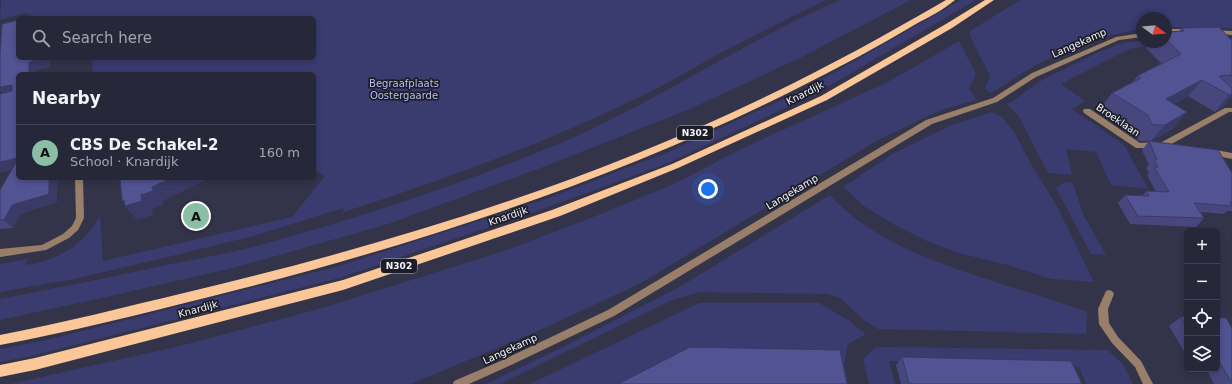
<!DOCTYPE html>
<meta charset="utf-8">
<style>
body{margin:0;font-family:"DejaVu Sans",sans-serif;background:#2e2f40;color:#f1f3f6}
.controls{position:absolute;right:12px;bottom:12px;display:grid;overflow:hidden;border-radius:6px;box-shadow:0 2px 6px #0003}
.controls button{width:36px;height:36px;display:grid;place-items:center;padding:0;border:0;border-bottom:1px solid #424453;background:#262738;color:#f1f3f6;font:20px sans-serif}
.compass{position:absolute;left:1136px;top:12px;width:36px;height:36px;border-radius:50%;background:#262738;box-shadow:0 2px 6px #0003;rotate:106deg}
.you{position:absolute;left:708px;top:189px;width:14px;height:14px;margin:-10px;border:3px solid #fff;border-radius:50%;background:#1a73e8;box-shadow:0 0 0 6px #1a73e833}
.badge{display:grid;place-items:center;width:26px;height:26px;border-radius:50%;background:#8abfa5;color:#111;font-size:13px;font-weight:700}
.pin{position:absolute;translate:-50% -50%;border:2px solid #fff;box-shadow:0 1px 4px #0006}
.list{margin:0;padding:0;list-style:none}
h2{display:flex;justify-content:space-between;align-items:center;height:52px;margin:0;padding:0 16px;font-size:17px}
h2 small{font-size:13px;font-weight:400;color:#a4a5ae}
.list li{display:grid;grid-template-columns:26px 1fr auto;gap:12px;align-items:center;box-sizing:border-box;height:56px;padding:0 16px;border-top:1px solid #424453}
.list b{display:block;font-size:15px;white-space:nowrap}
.list p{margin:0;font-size:13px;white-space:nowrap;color:#a4a5ae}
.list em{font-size:13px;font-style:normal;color:#a4a5ae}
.icon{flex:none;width:22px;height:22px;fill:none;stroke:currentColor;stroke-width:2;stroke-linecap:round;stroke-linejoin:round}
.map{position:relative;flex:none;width:1232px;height:384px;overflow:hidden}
.search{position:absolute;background:#262738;box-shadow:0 2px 6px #0003;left:16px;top:16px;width:300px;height:44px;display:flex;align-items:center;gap:10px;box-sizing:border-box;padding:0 14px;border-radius:6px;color:#a4a5ae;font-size:15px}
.panel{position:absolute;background:#262738;box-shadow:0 2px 6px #0003;left:16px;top:72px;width:300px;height:108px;border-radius:6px}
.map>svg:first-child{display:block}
.green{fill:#3a3b6f}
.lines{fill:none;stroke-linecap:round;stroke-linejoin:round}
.minor{fill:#997f69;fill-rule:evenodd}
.primary{fill:#fbc798;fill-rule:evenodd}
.wall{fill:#47477e}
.shaded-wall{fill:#393a66}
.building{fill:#525392;stroke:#393a66}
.labels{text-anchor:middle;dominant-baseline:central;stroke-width:3.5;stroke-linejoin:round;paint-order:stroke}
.shield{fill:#1c1d27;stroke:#b2b4bd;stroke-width:1}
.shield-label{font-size:9px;font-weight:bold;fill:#f3f4fd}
.street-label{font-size:10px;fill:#f3f4fd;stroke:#1c1d27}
.park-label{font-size:10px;fill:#b9bdf4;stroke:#1c1d27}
</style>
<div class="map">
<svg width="1232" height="384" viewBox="0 0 1232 384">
<rect width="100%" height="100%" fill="#33344a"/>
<g class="green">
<path d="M1,0H826C789,18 752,37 715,56C689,71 663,86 635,99C541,145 443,180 344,212L343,208L257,235L176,255L74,279L0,292V264L28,259L25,265C57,261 86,244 100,215L103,261L292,217L325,176L314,170V74H93L92,58H314V18H36L26,13L0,20Z"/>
<path d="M840,0H911L800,58L690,109L538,169L388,224L237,267L111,296L0,320V299C57,288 115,276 172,264C201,258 232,253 260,245C363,217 465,183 563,142C658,101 744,41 840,0Z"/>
<polygon points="961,0 976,0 817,93 668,163 548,207 339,278 31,356 0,362 0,349 42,341 339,266 543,200 666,153 809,87"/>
<path d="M1020,0H1232V28L1166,27V18H1142V29C1101,35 1060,51 1024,72C1013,79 1002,87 990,93L985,88L990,76C986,65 969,40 970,31Z"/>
<polygon points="1195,37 1232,38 1232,45 1160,44 1129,49 1061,84 1085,101 1072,109 1124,145 1148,189 1111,185 1096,152 1066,149 1072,175 1048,173 1018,115 1007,105 1042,80 1099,52 1123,43 1142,41 1166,42"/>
<polygon points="959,41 976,74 969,89 977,100 941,110 878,140 641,283 547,327 411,384 10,384 180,346 322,308 504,251 591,218 674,184 739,150 888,82"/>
<polygon points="992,112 1002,117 1014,132 1035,171 1057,206 1094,282 1051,279 1008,265 962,254 927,241 895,225 864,206 843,187 894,153 952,125"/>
<polygon points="1065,182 1073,183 1083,214 1106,255 1091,254 1056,188"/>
<path d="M830,195C875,244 941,264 1002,284C1031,293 1059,302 1087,312L1086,334L878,329L865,321L840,298L827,294L700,292L670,301L500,384H486L571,343L681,286Z"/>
<polygon points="699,303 819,303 848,320 866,334 848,344 844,364 848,384 530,384"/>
<polygon points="876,347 1107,350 1122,363 1133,384 1086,384 1079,367 889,361 895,384 869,384 863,359"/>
</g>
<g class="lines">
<g class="minor">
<polygon points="1166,29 1189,29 1192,31 1189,33 1166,33"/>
<polygon points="1213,30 1232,31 1232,35 1211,33 1211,31"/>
<polygon points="1142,33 1142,37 1119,40 1036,77 997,102 932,124 614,316 509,366 469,384 453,384 454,381 503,360 608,310 926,120 993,98 1032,73 1116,37"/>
<polygon points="1225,108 1232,108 1232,112 1229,112 1166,147 1163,148 1159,145 1160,143"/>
<polygon points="1084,109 1090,109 1140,143 1155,142 1159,145 1155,148 1136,148 1084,113 1083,111"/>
<polygon points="1210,149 1232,153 1232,159 1207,154 1206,152 1207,150"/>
<polygon points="75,178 83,178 84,218 78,230 69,238 46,250 0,257 0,249 42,245 63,234 72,226 76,218"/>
<polygon points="1109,290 1112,291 1114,294 1108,309 1109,323 1118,337 1141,361 1153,384 1143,384 1135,367 1112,343 1099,324 1098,309 1106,291"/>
</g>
<g class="primary">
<path d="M946,0H955C943,10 929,17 916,24C877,47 838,68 798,88C611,182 409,247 205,298C137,315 69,332 0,345V335C63,323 125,307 188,292C386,245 583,185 767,96C828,67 887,34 946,0Z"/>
<polygon points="985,0 994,0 952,28 827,100 678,168 560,216 343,290 35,370 0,377 0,365 35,358 343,280 552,210 672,164 821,96 946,24"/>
</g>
</g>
<g class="wall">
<polygon points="1182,28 1232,41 1232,96 1221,109 1215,112 1188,96 1174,104 1173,129 1151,141 1232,173 1232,211 1227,211 1224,214 1201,212 1204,218 1196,227 1130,224 1118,203 1125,195 1143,195 1146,191 1156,192 1147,175 1149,173 1146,168 1149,165 1142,150 1149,141 1140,141 1138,140 1134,132 1100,109 1112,93 1133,82 1137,76 1162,64 1146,48 1151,42 1166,42 1166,32 1179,31"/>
<polygon points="18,58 49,58 50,67 36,70 36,74 18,74 57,202 20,214 13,228 0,229 0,190 12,170 0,172 0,94 3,94"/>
<polygon points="1181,317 1187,317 1187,353 1185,353 1169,326"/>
<polygon points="1217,318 1232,328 1232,384 1214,384 1206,369 1217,369"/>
<polygon points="902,357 1082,384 901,384 896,365"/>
</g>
<g class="shaded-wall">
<polygon points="43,58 49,58 50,67 36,70 36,74 29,74 29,62"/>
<polygon points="1202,80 1188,96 1153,116 1166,99"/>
<polygon points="12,85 18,93 5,96 0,91 0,87"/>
<polygon points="1232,94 1232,96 1221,109 1215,112 1229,95"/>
<polygon points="1187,112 1173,129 1151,141 1165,125"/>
<polygon points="18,158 18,168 0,172 0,162"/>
<polygon points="49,178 57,178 57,202 20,214 13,228 4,220 12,205"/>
<polygon points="171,178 210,178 163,201 163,205 152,209 153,215 137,220 125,206 126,206 122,201 141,195 152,187"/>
</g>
<g class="building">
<polygon points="18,20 18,58 43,58 29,62 29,74 18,74 18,158 0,162 0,94 12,91 12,85 0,87 0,55 2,24"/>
<polygon points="1219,27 1232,41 1232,75 1219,76 1232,89 1232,94 1229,95 1202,80 1166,99 1187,112 1165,125 1154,125 1151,123 1148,115 1112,93 1141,78 1137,76 1181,54 1166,39 1166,32 1184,31 1182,28"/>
<polygon points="1149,141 1218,150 1232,173 1232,202 1230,202 1232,206 1194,203 1204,218 1138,216 1125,195 1149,196 1146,191 1169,192 1154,167 1158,167 1154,160 1157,160"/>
<polygon points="18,159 18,178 49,178 49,194 12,205 4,220 0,220 0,190"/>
<polygon points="120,178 171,178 152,187 153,191 141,195 142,201 125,206 124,200 122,201"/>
<polygon points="1181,317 1187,317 1187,327"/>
<polygon points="1217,318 1226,318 1232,328 1232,380 1230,380 1217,358"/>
<polygon points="690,347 840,350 847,384 618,384"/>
<polygon points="902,357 1071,361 1082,384 909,384"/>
</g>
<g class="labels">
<g class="shield">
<rect x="677" y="126" width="36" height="14" rx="3"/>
<rect x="381" y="259" width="36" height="14" rx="3"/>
</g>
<g class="shield-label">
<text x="695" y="133">N302</text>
<text x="399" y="266">N302</text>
</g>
<g class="street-label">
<text transform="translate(1079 43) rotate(-24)">Langekamp</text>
<text transform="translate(805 93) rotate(-27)">Knardijk</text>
<text transform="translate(1118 120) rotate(34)">Broeklaan</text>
<text transform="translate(792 192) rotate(-31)">Langekamp</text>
<text transform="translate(508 216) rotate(-19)">Knardijk</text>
<text transform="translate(198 309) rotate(-15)">Knardijk</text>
<text transform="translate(510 349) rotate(-25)">Langekamp</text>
</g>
<g class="park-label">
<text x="404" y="83">Begraafplaats<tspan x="404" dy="12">Oostergaarde</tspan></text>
</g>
</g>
</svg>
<div class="controls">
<button>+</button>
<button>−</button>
<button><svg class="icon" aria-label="locate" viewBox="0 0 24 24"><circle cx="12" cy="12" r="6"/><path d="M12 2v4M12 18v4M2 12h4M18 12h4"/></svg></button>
<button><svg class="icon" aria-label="layers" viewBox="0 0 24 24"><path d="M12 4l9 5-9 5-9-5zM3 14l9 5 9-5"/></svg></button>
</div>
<svg class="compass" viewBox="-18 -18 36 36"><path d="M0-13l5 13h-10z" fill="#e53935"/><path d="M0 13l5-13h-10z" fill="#a4a5ae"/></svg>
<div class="you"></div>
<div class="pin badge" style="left:196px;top:216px">A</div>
<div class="search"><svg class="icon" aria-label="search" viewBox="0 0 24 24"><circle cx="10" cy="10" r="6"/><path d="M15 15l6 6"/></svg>Search here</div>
<section class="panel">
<h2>Nearby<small></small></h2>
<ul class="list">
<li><span class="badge">A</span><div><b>CBS De Schakel-2</b><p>School · Knardijk</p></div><em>160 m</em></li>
</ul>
</section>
</div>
